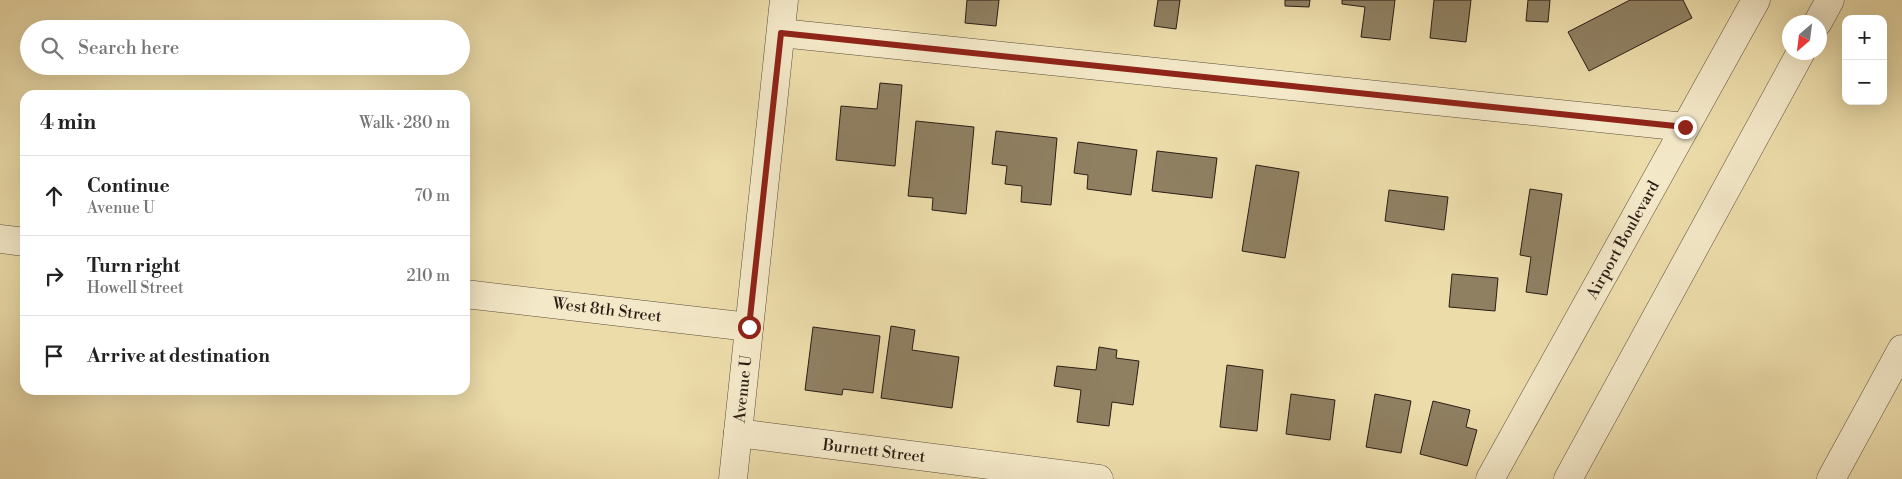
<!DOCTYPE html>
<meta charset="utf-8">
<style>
body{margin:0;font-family:"Libre Bodoni",serif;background:#f6f6f6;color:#222}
.controls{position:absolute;right:15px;top:15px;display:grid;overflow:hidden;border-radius:10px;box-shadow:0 5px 20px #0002}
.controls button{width:45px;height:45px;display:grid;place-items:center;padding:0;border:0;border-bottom:1px solid #e0e0e0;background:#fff;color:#222;font:25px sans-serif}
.compass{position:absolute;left:1782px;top:15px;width:45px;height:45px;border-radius:50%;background:#fff;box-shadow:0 5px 20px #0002;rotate:208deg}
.stop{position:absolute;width:15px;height:15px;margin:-11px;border:4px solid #8f2418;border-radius:50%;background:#fff}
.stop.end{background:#8f2418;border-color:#fff;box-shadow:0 1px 5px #0008}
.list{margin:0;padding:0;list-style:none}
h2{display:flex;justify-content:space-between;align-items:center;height:65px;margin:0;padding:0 20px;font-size:21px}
h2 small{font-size:16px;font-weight:400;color:#767676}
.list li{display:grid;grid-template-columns:32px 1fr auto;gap:15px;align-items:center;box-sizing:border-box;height:80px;padding:0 20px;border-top:1px solid #e0e0e0}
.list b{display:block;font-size:19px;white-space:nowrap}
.list p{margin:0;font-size:16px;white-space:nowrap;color:#767676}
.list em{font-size:16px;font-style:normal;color:#767676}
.icon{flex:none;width:28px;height:28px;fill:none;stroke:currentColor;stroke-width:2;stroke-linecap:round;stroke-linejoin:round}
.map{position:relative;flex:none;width:1902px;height:479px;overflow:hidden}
.search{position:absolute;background:#fff;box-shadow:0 5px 20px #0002;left:20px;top:20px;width:450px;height:55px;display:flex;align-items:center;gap:12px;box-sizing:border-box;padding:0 18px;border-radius:28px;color:#767676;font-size:19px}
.panel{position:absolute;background:#fff;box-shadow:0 5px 20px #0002;left:20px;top:90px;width:450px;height:305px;border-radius:15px}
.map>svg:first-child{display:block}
.building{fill:#8f8062;stroke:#2b1d15}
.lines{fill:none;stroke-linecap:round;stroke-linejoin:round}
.minor-casing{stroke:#5b4d3a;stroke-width:29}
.minor{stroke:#f3e8c8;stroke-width:28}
.route{stroke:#8f2418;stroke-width:6}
.labels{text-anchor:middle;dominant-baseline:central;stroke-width:4;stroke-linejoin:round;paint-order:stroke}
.street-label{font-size:16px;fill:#2b1d15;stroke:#f3e8c8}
</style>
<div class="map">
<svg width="1902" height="479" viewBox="0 0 1902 479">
<rect width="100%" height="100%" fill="#ecdcaa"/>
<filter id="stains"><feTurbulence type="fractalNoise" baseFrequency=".004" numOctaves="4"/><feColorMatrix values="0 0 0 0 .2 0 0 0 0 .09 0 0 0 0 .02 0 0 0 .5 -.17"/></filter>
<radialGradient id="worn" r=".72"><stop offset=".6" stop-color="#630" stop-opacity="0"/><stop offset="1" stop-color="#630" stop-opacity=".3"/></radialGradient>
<g class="building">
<polygon points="967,0 999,0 996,26 965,23"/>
<polygon points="1158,0 1180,0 1176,29 1154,26"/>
<polygon points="1285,0 1310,0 1309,7 1285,6"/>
<polygon points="1342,0 1395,0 1390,40 1361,37 1365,7 1342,4"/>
<polygon points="1434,0 1471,0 1466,42 1430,38"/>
<polygon points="1528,0 1550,0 1548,22 1526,21"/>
<polygon points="1630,0 1683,0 1692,18 1589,71 1568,32"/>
<polygon points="880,83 902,85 895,166 836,160 841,106 877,109"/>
<polygon points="916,121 974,127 966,214 932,210 933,198 908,196"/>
<polygon points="996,131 1057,138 1051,205 1021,202 1022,186 1005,184 1007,166 992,164"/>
<polygon points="1078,142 1137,150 1131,195 1087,189 1088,175 1074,173"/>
<polygon points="1157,151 1217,158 1212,198 1152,191"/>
<polygon points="1256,165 1299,172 1285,258 1242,251"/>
<polygon points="1530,189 1562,194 1547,295 1526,292 1531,257 1520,255"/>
<polygon points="1389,190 1448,197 1444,230 1385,221"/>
<polygon points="1452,274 1498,278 1495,311 1449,307"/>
<polygon points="891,326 915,330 912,350 959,357 952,408 881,398"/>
<polygon points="813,327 880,336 873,393 843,389 842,395 805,390"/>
<polygon points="1099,347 1117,350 1116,358 1139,361 1133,405 1112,402 1109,426 1077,422 1081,390 1054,386 1057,366 1096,370"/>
<polygon points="1227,365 1263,370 1257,431 1220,427"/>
<polygon points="1291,394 1335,400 1330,440 1286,434"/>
<polygon points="1375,394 1411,401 1401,453 1366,447"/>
<polygon points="1433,401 1470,410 1466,427 1477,430 1467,466 1420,454"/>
</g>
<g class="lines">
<defs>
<g id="minor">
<polyline points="1818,22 1830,0"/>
<polyline points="781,33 1685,127"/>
<polyline points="0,239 25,242"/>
<polyline points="465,294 749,327"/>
<polyline points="738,433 1099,479"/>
<polyline points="733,479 784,0"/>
<polyline points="1490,479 1756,0"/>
<polyline points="1568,479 1801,52"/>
<polyline points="1831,479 1902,349"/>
</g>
</defs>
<use href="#minor" class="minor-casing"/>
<use href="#minor" class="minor"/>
</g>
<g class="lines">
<polyline class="route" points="749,327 781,33 1685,127"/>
</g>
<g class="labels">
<g class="street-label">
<text transform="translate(1623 240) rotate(-61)">Airport Boulevard</text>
<text transform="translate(607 310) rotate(7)">West 8th Street</text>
<text transform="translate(743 389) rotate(-84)">Avenue U</text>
<text transform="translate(874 451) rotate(7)">Burnett Street</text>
</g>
</g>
<rect width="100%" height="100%" filter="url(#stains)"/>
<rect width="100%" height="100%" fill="url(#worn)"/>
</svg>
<div class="controls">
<button>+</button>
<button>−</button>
</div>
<svg class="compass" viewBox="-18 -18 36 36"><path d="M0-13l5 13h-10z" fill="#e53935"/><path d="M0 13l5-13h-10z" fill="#767676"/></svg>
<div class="stop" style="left:749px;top:327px"></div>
<div class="stop end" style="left:1685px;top:127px"></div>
<div class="search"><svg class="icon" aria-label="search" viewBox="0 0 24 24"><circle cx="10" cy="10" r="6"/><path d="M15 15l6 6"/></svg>Search here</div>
<section class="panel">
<h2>4 min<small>Walk · 280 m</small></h2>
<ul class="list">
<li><svg class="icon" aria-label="ahead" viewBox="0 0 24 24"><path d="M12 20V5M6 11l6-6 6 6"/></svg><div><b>Continue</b><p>Avenue U</p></div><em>70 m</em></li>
<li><svg class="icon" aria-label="right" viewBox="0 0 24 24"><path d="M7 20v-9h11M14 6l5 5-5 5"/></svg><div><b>Turn right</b><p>Howell Street</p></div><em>210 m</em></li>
<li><svg class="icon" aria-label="arrive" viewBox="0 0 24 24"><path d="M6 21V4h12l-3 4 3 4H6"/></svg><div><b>Arrive at destination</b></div></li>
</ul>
</section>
</div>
